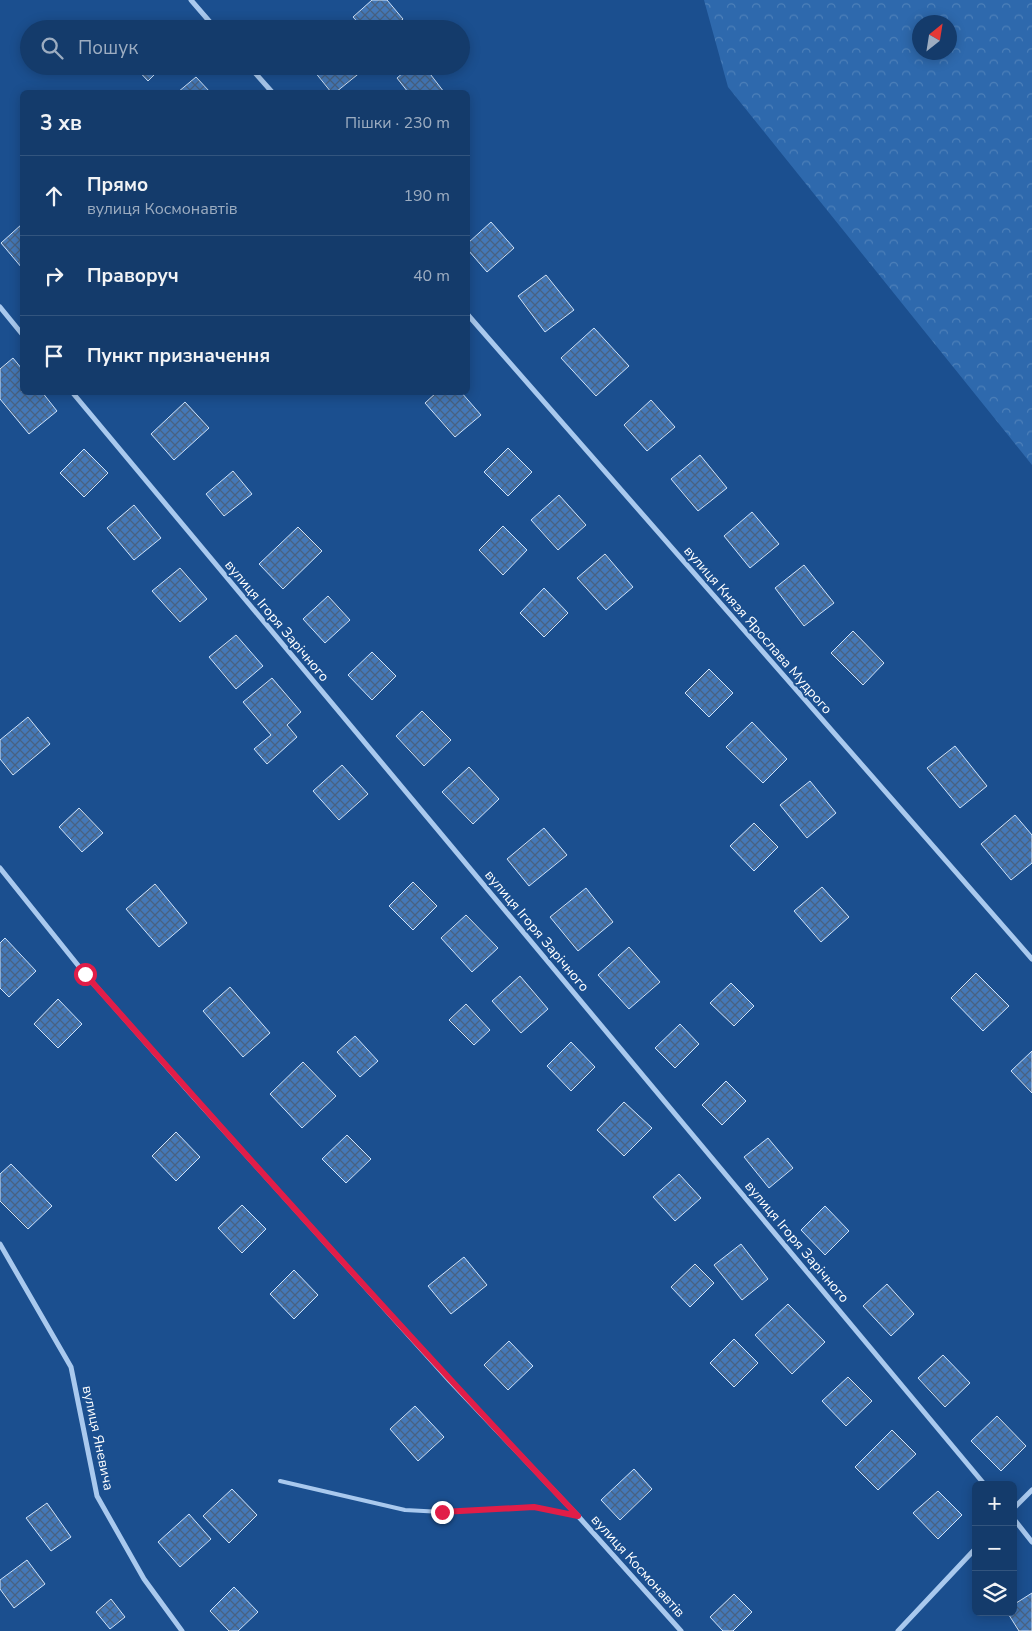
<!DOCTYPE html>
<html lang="uk">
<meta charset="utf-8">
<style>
body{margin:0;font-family:"Nunito Sans",sans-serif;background:#214673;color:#f1f3f6}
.controls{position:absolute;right:15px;bottom:15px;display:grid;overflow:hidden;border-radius:8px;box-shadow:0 2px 12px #0003}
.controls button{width:45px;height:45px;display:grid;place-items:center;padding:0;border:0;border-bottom:1px solid #33557e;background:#143b6b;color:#f1f3f6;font:25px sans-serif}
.compass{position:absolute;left:912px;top:15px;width:45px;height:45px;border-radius:50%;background:#143b6b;box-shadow:0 2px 12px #0003;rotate:30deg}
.stop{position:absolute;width:15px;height:15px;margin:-11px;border:4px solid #e11d48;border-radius:50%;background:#fff}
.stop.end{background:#e11d48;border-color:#fff;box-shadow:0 1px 5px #0008}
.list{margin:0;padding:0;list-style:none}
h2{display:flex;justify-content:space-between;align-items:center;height:65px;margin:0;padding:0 20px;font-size:21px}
h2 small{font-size:16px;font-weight:400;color:#9dadc1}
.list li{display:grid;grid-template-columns:32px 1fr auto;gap:15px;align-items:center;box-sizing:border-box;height:80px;padding:0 20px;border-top:1px solid #33557e}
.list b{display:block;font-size:19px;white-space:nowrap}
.list p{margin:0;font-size:16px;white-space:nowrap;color:#9dadc1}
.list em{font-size:16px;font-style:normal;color:#9dadc1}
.icon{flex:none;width:28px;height:28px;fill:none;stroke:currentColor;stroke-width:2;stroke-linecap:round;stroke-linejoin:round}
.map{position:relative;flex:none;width:1032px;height:1631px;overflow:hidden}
.search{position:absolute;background:#143b6b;box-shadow:0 2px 12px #0003;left:20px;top:20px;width:450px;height:55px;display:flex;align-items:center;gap:12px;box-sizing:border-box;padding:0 18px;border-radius:28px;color:#9dadc1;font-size:19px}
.panel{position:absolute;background:#143b6b;box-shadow:0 2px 12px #0003;left:20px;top:90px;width:450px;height:305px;border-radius:8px}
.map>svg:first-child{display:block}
.forest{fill:url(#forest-crowns);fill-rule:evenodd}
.building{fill:url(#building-cross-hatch);stroke:#cfe3fa}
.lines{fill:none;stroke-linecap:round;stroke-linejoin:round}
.lane{stroke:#a9c9ee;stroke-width:4}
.street{stroke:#a9c9ee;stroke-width:5}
.route{stroke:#e11d48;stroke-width:6}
.labels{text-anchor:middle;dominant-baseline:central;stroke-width:4;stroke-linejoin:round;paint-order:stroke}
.street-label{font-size:14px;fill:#fff;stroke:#1b4f8f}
</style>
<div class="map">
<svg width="1032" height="1631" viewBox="0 0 1032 1631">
<defs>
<pattern id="forest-crowns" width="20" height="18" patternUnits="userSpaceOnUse" patternTransform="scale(1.25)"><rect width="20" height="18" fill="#2e69ad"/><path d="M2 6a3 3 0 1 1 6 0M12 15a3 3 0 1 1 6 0" fill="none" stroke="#4d80b9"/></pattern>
<pattern id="building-cross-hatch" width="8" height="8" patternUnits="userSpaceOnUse" patternTransform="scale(1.25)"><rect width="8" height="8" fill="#4478b7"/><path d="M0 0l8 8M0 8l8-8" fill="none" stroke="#486282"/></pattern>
</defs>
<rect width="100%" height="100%" fill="#1b4f8f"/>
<path class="forest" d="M704,0H1032V465L728,87ZM920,22H950V52H920Z"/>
<g class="building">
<polygon points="372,0 387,0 403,19 392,29 364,29 353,17"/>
<polygon points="134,66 163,66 148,81"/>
<polygon points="310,66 358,66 362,71 336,92 331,92"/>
<polygon points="411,66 424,66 444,92 408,92 397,78"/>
<polygon points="196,77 210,92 178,92"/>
<polygon points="491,222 514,248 487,272 468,250 468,243"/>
<polygon points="22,224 22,268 1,243"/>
<polygon points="546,275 574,310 545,332 518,296"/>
<polygon points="594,328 629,366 596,396 561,358"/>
<polygon points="13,358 22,369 22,392 42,392 57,411 29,434 0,399 0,369"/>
<polygon points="437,392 461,392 481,415 455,437 425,403"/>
<polygon points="651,400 675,427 647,451 624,425"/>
<polygon points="185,402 209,428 174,460 151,434"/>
<polygon points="508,448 532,472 508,496 484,472"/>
<polygon points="84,449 108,473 84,497 60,473"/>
<polygon points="700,455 727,488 698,511 671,479"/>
<polygon points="233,471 252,494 224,516 206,494"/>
<polygon points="559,495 586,525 558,550 531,520"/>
<polygon points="134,505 161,538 134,560 107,528"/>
<polygon points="752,512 779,544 750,568 724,536"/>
<polygon points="503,526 527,550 503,575 479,550"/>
<polygon points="298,527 322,551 283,589 259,564"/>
<polygon points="605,554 633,587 606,610 577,578"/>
<polygon points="804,565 834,603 804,626 775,588"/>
<polygon points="180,568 207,599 180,622 152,591"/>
<polygon points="544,588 568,613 544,637 520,613"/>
<polygon points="328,596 350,620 325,643 303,619"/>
<polygon points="853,631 884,663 863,685 831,653"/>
<polygon points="236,635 263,666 236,689 209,657"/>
<polygon points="372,652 396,676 372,700 348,675"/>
<polygon points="709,669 733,693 709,717 685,693"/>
<polygon points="272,678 301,712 287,725 297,737 267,764 254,749 271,735 243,702"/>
<polygon points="422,711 451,740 424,766 396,736"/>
<polygon points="28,717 50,744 13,775 0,759 0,740"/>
<polygon points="752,722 787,759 763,783 726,747"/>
<polygon points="955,746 987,786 960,808 927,768"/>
<polygon points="342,765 368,794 339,820 313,791"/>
<polygon points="469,767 499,799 473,824 442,792"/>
<polygon points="810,781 836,813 807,838 780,805"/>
<polygon points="79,808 103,833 82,852 59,827"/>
<polygon points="1015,815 1032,835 1032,863 1011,880 981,844"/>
<polygon points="754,823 778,847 754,871 730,846"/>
<polygon points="544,828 567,855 529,886 507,859"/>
<polygon points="413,882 437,906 413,930 389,906"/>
<polygon points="155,884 187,923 159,947 126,909"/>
<polygon points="822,887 849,917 821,942 794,911"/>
<polygon points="586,888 613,922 578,951 550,917"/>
<polygon points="466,915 498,948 472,972 441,938"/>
<polygon points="5,938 36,971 9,997 0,988 0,943"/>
<polygon points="629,947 660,982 629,1009 598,975"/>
<polygon points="976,973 1009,1006 983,1031 951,998"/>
<polygon points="520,976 548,1009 521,1033 492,1001"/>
<polygon points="731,983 754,1006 734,1026 710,1003"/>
<polygon points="230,987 270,1033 243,1057 203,1011"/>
<polygon points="58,999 82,1024 58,1048 34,1024"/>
<polygon points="466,1004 490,1030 474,1045 449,1020"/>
<polygon points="680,1024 699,1044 675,1068 655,1048"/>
<polygon points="355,1036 378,1061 360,1077 337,1052"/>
<polygon points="571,1042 595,1067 571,1091 547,1066"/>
<polygon points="1032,1051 1032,1093 1011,1071"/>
<polygon points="303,1062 336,1096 302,1128 270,1094"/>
<polygon points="726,1081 746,1101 722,1125 702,1105"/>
<polygon points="624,1102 652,1128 624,1156 597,1130"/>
<polygon points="176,1132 200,1157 176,1181 152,1156"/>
<polygon points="347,1135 371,1159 346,1183 322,1159"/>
<polygon points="768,1138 793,1168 769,1188 744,1157"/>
<polygon points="11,1164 52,1206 28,1229 0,1201 0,1174"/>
<polygon points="679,1174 701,1198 675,1221 653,1197"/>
<polygon points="242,1205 266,1229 242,1253 218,1228"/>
<polygon points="825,1206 849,1231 825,1255 801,1230"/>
<polygon points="741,1244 768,1279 742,1300 714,1265"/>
<polygon points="464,1257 487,1285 451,1314 428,1286"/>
<polygon points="695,1264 714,1283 690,1307 671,1287"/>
<polygon points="294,1270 318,1295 294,1319 270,1294"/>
<polygon points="887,1284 914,1314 891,1336 863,1306"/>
<polygon points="788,1304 825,1342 792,1374 755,1335"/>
<polygon points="734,1339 758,1363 734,1387 710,1363"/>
<polygon points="509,1341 533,1366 508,1390 484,1365"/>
<polygon points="943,1355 970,1383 945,1407 918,1378"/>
<polygon points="848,1377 872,1401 846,1426 822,1401"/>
<polygon points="415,1406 444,1437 418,1461 390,1429"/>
<polygon points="997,1416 1026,1446 1001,1471 971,1441"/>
<polygon points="892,1430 916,1454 878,1490 855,1467"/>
<polygon points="634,1469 652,1489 620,1520 601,1500"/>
<polygon points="232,1489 257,1515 229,1543 203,1516"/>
<polygon points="938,1491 962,1515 938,1539 913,1513"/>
<polygon points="47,1503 71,1537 51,1551 26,1518"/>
<polygon points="189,1514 211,1539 180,1567 158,1542"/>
<polygon points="27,1560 45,1584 14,1608 0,1589 0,1580"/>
<polygon points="234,1587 258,1612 238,1631 229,1631 210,1611"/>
<polygon points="1032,1593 1032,1631 1019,1631 1007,1612 1013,1612 1013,1605"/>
<polygon points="734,1594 752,1612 733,1631 723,1631 710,1617"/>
<polygon points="111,1599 125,1617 110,1629 96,1612"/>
</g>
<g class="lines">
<polyline class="lane" points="280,1481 405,1510 442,1512 534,1507 578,1516"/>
<g class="street">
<polyline points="191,0 216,29"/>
<polyline points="249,66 272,92"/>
<polyline points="0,307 22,334"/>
<polyline points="468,315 1032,959"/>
<polyline points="72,392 985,1485"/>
<polyline points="0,868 85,974 190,1093 450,1381 578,1516 681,1631"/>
<polyline points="0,1244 71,1367 97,1496 144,1579 182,1631"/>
<polyline points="1013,1509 1032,1490"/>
<polyline points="1013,1518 1032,1542"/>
<polyline points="898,1631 976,1548"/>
</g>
</g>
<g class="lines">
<path class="route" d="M85,974C247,1157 410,1339 578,1516L534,1507L442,1512"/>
</g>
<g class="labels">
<g class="street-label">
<text transform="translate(277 621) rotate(50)">вулиця Ігоря Зарічного</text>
<text transform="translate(758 630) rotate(49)">вулиця Князя Ярослава Мудрого</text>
<text transform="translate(537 931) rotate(50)">вулиця Ігоря Зарічного</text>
<text transform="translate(797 1242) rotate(50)">вулиця Ігоря Зарічного</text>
<text transform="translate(98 1438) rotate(78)">вулиця Яневича</text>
<text transform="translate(638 1566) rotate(48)">вулиця Космонавтів</text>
</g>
</g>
</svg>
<div class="controls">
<button>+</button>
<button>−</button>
<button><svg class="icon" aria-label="layers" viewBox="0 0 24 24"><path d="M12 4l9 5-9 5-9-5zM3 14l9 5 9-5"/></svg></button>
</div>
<svg class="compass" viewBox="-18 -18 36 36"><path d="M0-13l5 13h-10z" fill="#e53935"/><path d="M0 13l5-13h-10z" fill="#9dadc1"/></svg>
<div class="stop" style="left:85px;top:974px"></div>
<div class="stop end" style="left:442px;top:1512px"></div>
<div class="search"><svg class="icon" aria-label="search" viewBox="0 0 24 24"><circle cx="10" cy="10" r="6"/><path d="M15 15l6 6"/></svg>Пошук</div>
<section class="panel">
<h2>3 хв<small>Пішки · 230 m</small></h2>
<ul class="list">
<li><svg class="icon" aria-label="ahead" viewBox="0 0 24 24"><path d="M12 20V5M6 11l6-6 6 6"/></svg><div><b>Прямо</b><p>вулиця Космонавтів</p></div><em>190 m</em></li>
<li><svg class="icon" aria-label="right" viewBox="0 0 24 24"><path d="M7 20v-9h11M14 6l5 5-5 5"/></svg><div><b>Праворуч</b></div><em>40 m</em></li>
<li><svg class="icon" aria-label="arrive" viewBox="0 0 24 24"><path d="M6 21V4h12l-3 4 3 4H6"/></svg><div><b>Пункт призначення</b></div></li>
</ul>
</section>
</div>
